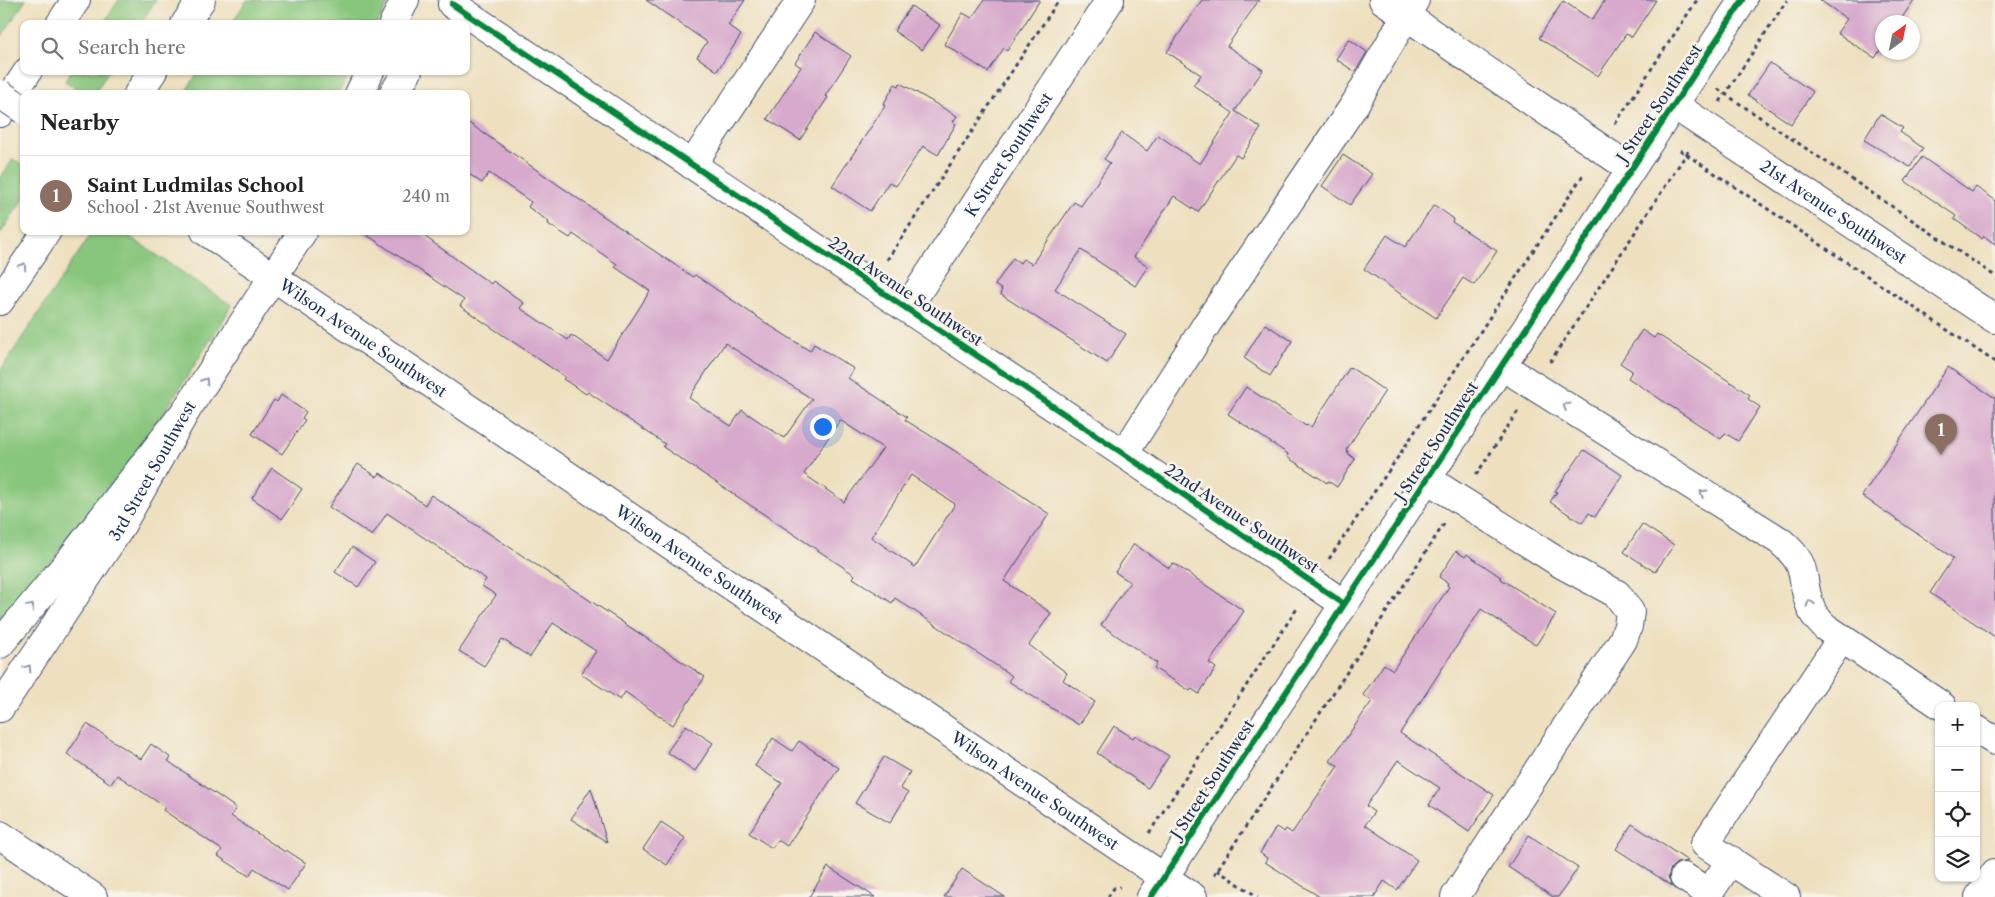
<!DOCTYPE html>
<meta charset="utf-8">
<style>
body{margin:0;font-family:"Libre Caslon Text",serif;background:#f2f2f2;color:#222}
.controls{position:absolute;right:15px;bottom:15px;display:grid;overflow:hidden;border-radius:10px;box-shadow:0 1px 4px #0004}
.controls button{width:45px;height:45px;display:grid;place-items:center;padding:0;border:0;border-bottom:1px solid #e0e0e0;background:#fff;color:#222;font:25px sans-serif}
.compass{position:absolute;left:1875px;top:15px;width:45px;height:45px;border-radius:50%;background:#fff;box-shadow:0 1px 4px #0004;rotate:33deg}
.you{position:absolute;left:822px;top:426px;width:18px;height:18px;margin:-12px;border:4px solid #fff;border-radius:50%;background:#1a73e8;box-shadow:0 0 0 8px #1a73e833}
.badge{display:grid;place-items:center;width:32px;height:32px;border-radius:50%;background:#d1495b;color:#fff;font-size:16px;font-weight:700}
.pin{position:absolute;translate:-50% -41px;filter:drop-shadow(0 1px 2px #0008)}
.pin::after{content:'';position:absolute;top:26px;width:18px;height:15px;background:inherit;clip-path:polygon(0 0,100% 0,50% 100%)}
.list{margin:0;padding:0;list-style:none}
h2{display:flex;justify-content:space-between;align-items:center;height:65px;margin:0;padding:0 20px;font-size:21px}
h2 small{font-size:16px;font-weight:400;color:#767676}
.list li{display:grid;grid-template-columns:32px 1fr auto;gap:15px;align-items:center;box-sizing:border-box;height:80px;padding:0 20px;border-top:1px solid #e0e0e0}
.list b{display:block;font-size:19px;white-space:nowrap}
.list p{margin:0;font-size:16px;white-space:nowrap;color:#767676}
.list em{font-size:16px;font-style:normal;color:#767676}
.icon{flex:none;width:28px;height:28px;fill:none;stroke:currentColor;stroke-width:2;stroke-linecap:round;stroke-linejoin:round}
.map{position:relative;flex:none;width:1995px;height:897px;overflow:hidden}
.search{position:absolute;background:#fff;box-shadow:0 1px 4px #0004;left:20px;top:20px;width:450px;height:55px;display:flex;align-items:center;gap:12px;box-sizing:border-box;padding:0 18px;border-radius:10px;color:#767676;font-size:19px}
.panel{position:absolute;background:#fff;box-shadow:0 1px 4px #0004;left:20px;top:90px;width:450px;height:145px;border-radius:10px}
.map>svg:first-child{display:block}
.green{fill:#88c67d;stroke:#527a6e}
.building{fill:#d7a9cc;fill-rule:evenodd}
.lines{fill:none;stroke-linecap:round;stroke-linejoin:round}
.minor-casing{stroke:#3b4a6d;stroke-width:30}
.major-casing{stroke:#3b4a6d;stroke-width:30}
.highway-casing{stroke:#3b4a6d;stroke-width:30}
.path{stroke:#3b4a6d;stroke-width:3;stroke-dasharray:4 4;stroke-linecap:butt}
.minor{stroke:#fff;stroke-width:28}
.major{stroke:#fff;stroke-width:28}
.highway{stroke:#fff;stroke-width:28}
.major-bridge-casing{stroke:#3b4a6d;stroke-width:30;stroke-linecap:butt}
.major-bridge{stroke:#fff;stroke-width:28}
.cycleway-casing{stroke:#f7f3e8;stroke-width:9}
.cycleway{stroke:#00873e;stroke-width:6}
.oneway{stroke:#8d97ae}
.labels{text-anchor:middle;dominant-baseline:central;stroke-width:5;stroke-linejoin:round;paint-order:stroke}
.street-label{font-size:16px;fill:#1b2f5e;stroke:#f7f3e8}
</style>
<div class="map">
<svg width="1995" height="897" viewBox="0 0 1995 897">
<rect width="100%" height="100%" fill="#f7f3e8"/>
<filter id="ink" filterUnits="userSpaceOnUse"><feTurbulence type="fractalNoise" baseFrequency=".02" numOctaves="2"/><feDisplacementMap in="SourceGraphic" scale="10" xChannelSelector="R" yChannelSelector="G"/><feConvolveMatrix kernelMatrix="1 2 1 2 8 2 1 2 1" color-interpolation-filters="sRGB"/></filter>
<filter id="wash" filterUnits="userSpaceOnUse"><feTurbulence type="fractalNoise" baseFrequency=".0096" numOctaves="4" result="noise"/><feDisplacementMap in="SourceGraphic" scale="20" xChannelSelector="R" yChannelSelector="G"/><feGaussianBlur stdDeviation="1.12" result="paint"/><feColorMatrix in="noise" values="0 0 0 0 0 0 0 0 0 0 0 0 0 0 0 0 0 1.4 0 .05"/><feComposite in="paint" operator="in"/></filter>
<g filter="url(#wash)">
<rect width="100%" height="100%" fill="#eee0bf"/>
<g class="green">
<polygon points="0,0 26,0 1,37 0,37"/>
<polygon points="119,0 156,0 140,24 103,24"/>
<polygon points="247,0 390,0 377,24 231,24"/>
<polygon points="71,71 109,71 94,94 84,94 65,81"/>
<polygon points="199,71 351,71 338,94 184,94"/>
<polygon points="13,159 24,166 24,198 0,234 0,179"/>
<polygon points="93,231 121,231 231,305 225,317 164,413 125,468 0,627 0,371"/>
</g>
<g id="blocks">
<g class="building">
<polygon points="646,0 745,0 728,25 741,35 717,71 697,57 707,42"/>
<polygon points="984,0 1040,0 1007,51 1004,48 988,72 944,44 963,13 972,18"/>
<polygon points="1202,0 1259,0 1227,46 1263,70 1235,111 1261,128 1241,158 1236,155 1198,212 1174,196 1134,257 1148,266 1135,286 1081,250 1055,289 1126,334 1107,363 1000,294 1002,290 995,285 1013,258 1020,263 1023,259 1032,264 1074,202 1081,206 1110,163 1104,159 1122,133 1147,151 1158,135 1200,164 1233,113 1193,85 1201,75 1167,52"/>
<polygon points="1605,0 1656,0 1632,37 1626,34 1598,76 1539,38 1563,1 1592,20"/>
<polygon points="1820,0 1914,0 1899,22 1882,22 1882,47 1875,58 1837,33 1847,19"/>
<polygon points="911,6 940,25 922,50 894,31"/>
<polygon points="815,32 851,56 825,96 828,97 800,140 767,119 801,67 795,63"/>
<polygon points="1349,39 1367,52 1355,72 1336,59"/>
<polygon points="1770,63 1813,92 1791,124 1748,95"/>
<polygon points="900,83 957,116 953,122 956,124 938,155 923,146 896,186 889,182 870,211 832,186 885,106 883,105 895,84 899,86"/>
<polygon points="1880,114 1903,128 1900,132 1923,148 1910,167 1864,140"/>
<path d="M466,121L635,238L693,277L695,275L769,325L810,351L814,344L854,369L848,378L907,417L905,420L976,464L1049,514L1004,581L1051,613L1029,645L1067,673L1063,680L1095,702L1079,725L1008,681L1012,676L895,598L892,603L853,578L855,575L663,447L665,444L588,392L586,394L563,379L565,377L460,306L464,300L361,231H417L491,284L493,281L524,303L520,308L568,340L571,335L607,359L650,291L615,267L617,264L573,234L570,238L548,224L549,222L528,207L531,202L489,173L482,183L466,172ZM725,343L812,399L784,438L742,410L731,426L689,398ZM840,420L883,448L844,502L804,474ZM911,475L955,504L915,567L871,537Z"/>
<polygon points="1343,155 1372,174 1350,205 1322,186"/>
<polygon points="1922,157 1972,192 1976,187 1995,200 1995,244 1984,236 1982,239 1954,219 1956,216 1905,181"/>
<polygon points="1434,205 1454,219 1452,222 1497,251 1474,285 1463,278 1436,318 1364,269 1387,235 1405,247"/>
<polygon points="1265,324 1292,341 1270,376 1244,358"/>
<polygon points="1642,330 1654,338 1657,334 1750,395 1748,399 1760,407 1738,441 1725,433 1721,439 1628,378 1632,371 1620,363"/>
<polygon points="1350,367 1385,391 1346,450 1348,451 1347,453 1355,459 1337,487 1328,481 1327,483 1287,457 1288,454 1228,414 1246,387 1306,426 1307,425 1311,427"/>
<polygon points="1948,367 1995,398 1995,637 1930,593 1953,558 1862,496"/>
<polygon points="281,395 306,412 302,418 305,420 282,454 252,434 274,400 277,402"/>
<polygon points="1584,450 1622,475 1595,517 1589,513 1582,523 1550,502 1557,492 1555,491"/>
<polygon points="358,464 377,477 380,473 425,505 431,495 705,677 673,725 625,692 620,700 581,674 596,651 553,623 530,657 502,639 484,666 459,651 496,595 482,586 486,579 387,513 372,536 329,507"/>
<polygon points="272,468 302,489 282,519 252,498"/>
<polygon points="1642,524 1674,545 1655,572 1624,552"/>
<polygon points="1134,544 1169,568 1173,563 1244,611 1209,663 1216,668 1199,694 1192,689 1190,691 1154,668 1157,663 1101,625 1130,582 1115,572"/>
<polygon points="352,547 375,562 358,587 335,572"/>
<polygon points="1456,551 1465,557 1467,554 1502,578 1501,579 1556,614 1536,645 1481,609 1400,733 1494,795 1469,832 1429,805 1440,788 1398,760 1366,806 1374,812 1365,825 1417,860 1397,890 1384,881 1374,897 1320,897 1265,862 1267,858 1260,853 1276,827 1284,832 1286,829 1292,833 1338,766 1330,761 1372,701 1363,695 1384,664 1393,670 1449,587 1447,585 1448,583 1439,577"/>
<polygon points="87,724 141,759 151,744 171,758 168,761 236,808 231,816 285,852 286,850 306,863 288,890 254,868 249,876 218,856 222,850 163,810 165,807 117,775 111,784 67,754"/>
<polygon points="686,725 713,743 695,771 667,752"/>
<polygon points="1114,726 1133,738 1135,735 1169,756 1148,788 1097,753"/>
<polygon points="773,738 792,751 799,741 839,768 787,846 778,840 772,848 749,833 782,783 755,766"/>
<polygon points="884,757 910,772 900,788 908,793 890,823 855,803"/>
<polygon points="591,788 607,842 571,819"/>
<polygon points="661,822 685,838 667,865 643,849"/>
<polygon points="1632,824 1688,861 1677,863 1671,868 1668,877 1672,886 1616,849"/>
<polygon points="1529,835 1578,868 1558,897 1553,897 1508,867"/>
<polygon points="828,867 875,897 809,897"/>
<polygon points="962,869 1005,897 944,897"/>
</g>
</g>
</g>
<g filter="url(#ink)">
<use href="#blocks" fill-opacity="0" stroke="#3b4a6d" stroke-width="1"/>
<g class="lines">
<defs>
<g id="minor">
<polyline points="1383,0 1631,169"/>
<polyline points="452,4 1124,454 1344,604"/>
<polyline points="393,94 408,71"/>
<path id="s1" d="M1674,105L1995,319"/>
<polyline points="692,165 801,0"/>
<path id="s2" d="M907,308L1110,0"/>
<path d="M1502,366L1780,541C1812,568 1798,575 1811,608C1813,615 1820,622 1825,627L1942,706"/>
<polyline points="1124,454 1208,322 1355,104 1415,0"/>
<polyline points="1427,479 1563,565 1617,594 1630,612 1628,626 1623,640 1455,897"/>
<path id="s3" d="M0,708L118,531L187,409L303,231"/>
<polyline points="1976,729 1995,741"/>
<polyline points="0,835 93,897"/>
<polyline points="1684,877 1709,893 1731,860"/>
<polyline points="1151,897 1743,0"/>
<polyline points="1786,897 1705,844 1841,639"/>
<polyline points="1979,897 1995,873"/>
</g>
<g id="major">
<path id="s4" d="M205,231L1193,897"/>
</g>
<g id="highway">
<polyline points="60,24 76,0"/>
<polyline points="185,24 201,0"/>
<polyline points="393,24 405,0"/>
<polyline points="138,94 153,71"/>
<polyline points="359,94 370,71"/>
<polyline points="0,113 28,71"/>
<polyline points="0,301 47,231"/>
<polyline points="0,644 70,560 187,409"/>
</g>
</defs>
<use href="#minor" class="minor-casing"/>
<use href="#major" class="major-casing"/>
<use href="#highway" class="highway-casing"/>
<g class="path">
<polyline points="1718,89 1995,276"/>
<polyline points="1720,102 1787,0"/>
<polyline points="1615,124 1697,0"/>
<polyline points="1680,150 1995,362"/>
<polyline points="887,260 1059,0"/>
<polyline points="1550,362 1689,150"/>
<polyline points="1476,475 1518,411"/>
<polyline points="1329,559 1404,448 1585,172"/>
<polyline points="1149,833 1298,607"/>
<polyline points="1217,870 1258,897"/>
<polyline points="1214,875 1444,524"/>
<polyline points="1108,897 1114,888 1120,887"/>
</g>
<use href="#minor" class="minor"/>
<use href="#major" class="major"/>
<use href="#highway" class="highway"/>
<defs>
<polyline id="major-bridge" points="0,94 24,110"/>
</defs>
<use href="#major-bridge" class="major-bridge-casing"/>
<use href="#major-bridge" class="major-bridge"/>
<defs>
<g id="cycleway">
<polyline points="452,4 1124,454 1344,604"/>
<polyline points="1151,897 1743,0"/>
</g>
</defs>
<use href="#cycleway" class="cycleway-casing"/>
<use href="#cycleway" class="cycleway"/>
</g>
<defs><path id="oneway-chevron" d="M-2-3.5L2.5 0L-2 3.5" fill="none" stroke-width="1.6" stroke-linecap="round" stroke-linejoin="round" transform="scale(1.25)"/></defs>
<g class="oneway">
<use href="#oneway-chevron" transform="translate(23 266) rotate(-56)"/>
<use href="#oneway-chevron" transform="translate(205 381) rotate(-57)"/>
<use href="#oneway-chevron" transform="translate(1566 406) rotate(-148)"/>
<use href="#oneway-chevron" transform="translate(1703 493) rotate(-148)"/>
<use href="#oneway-chevron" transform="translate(1810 603) rotate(-106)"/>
<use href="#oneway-chevron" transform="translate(31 607) rotate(-50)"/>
<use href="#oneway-chevron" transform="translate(28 668) rotate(-56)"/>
</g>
</g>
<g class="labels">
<g class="street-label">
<text transform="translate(1659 103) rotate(-56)">J Street Southwest</text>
<text stroke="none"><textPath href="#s2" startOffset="184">K Street Southwest</textPath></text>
<text stroke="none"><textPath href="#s1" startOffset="192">21st Avenue Southwest</textPath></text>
<text transform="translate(906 291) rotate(34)">22nd Avenue Southwest</text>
<text stroke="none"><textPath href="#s4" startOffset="191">Wilson Avenue Southwest</textPath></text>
<text transform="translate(1436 441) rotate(-57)">J Street Southwest</text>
<text stroke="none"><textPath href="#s3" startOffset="282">3rd Street Southwest</textPath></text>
<text transform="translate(1242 518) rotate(34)">22nd Avenue Southwest</text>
<text stroke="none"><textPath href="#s4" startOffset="596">Wilson Avenue Southwest</textPath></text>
<text transform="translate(1212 779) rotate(-57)">J Street Southwest</text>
<text stroke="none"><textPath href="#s4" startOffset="1001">Wilson Avenue Southwest</textPath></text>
</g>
</g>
</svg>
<div class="controls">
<button>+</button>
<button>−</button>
<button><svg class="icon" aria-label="locate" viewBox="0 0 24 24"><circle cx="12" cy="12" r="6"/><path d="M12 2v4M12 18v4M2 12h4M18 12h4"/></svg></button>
<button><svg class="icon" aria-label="layers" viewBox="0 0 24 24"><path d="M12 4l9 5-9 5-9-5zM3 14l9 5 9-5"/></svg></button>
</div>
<svg class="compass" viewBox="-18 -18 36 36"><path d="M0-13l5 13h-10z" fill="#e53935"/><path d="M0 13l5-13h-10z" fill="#767676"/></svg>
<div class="you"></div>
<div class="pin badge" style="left:1941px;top:455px;background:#8d6e63">1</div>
<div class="search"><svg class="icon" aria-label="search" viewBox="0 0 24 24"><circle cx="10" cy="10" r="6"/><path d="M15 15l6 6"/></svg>Search here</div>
<section class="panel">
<h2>Nearby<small></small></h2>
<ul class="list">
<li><span class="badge" style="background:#8d6e63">1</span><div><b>Saint Ludmilas School</b><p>School · 21st Avenue Southwest</p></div><em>240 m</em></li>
</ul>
</section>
</div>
